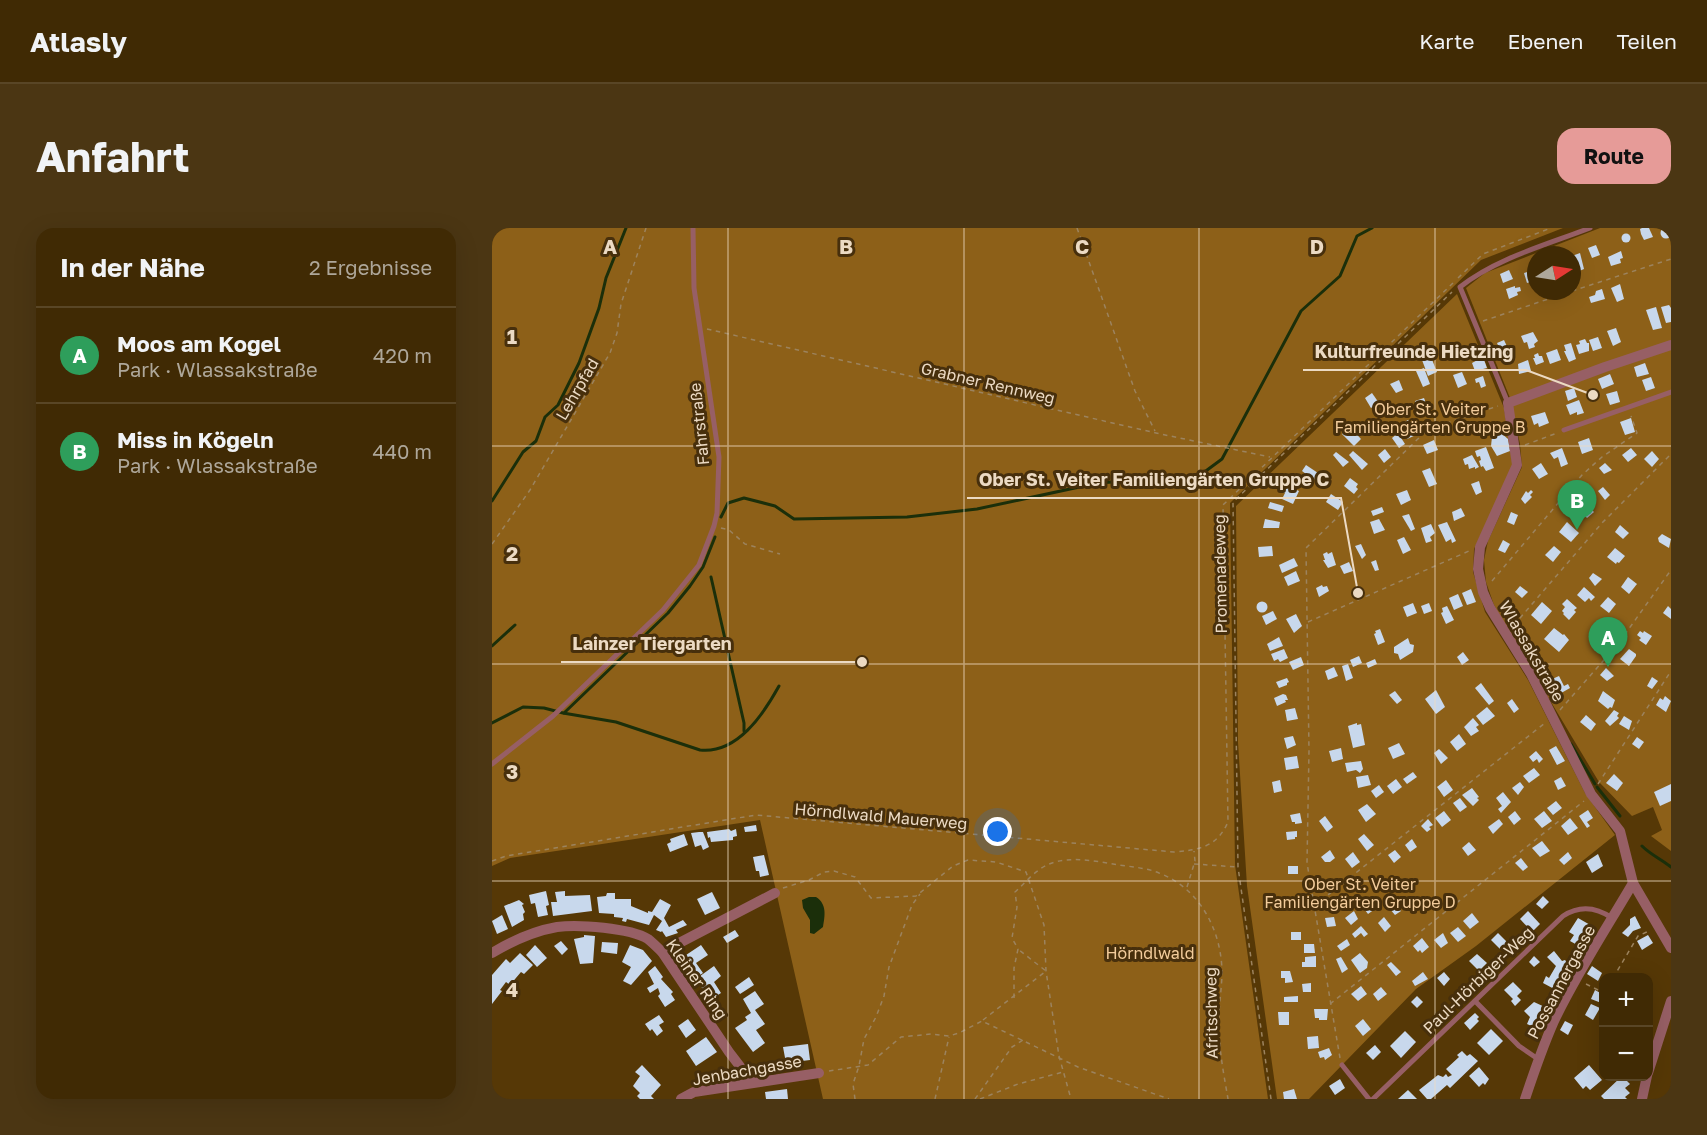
<!DOCTYPE html>
<html lang="de">
<meta charset="utf-8">
<style>
body{margin:0;font-family:"Golos Text",sans-serif;background:#4b3613;color:#f1f3f6}
.controls{position:absolute;right:18px;bottom:18px;display:grid;overflow:hidden;border-radius:12px;box-shadow:0 6px 24px #0002}
.controls button{width:54px;height:54px;display:grid;place-items:center;padding:0;border:0;border-bottom:2px solid #594626;background:#402a04;color:#f1f3f6;font:30px sans-serif}
.compass{position:absolute;left:1035px;top:18px;width:54px;height:54px;border-radius:50%;background:#402a04;box-shadow:0 6px 24px #0002;rotate:78deg}
.you{position:absolute;left:506px;top:604px;width:21px;height:21px;margin:-15px;border:4px solid #fff;border-radius:50%;background:#1a73e8;box-shadow:0 0 0 9px #1a73e833}
.badge{display:grid;place-items:center;width:39px;height:39px;border-radius:50%;background:#e69b98;color:#fff;font-size:20px;font-weight:700}
.pin{position:absolute;translate:-50% -50px;filter:drop-shadow(0 2px 3px #0008)}
.pin::after{content:'';position:absolute;top:32px;width:21px;height:18px;background:inherit;clip-path:polygon(0 0,100% 0,50% 100%)}
.list{margin:0;padding:0;list-style:none}
h2{display:flex;justify-content:space-between;align-items:center;height:78px;margin:0;padding:0 24px;font-size:26px}
h2 small{font-size:20px;font-weight:400;color:#aea79a}
.list li{display:grid;grid-template-columns:39px 1fr auto;gap:18px;align-items:center;box-sizing:border-box;height:96px;padding:0 24px;border-top:2px solid #594626}
.list b{display:block;font-size:22px;white-space:nowrap}
.list p{margin:0;font-size:20px;white-space:nowrap;color:#aea79a}
.list em{font-size:20px;font-style:normal;color:#aea79a}
.map{position:relative;flex:none;width:1179px;height:871px;overflow:hidden;border-radius:18px}
header{display:flex;align-items:center;gap:36px;box-sizing:border-box;height:84px;padding:0 30px;background:#402a04;border-bottom:2px solid #594626}
header strong{font-size:28px}
nav{display:flex;gap:33px;margin-inline-start:auto;font-size:21px}
.intro{display:flex;align-items:center;justify-content:space-between;box-sizing:border-box;height:144px;padding:0 36px}
h1{margin:0;font-size:42px}
.button{padding:15px 27px;border-radius:18px;background:#e69b98;color:#111;font-size:21px;font-weight:700}
main{display:flex;gap:36px;padding:0 36px}
aside{flex:1;background:#402a04;border-radius:18px;box-shadow:0 6px 24px #0002}
.map>svg:first-child{display:block}
.green{fill:#8d6018;fill-rule:evenodd}
.water{fill:#1b2f0a}
.lines{fill:none;stroke-linecap:round;stroke-linejoin:round}
.stream{stroke:#1b2f0a;stroke-width:3}
.building{fill:#c8d8ec}
.path{stroke:#9c835e;stroke-width:1.5;stroke-dasharray:4.5 4.5;stroke-linecap:butt}
.lane{stroke:#975f65;stroke-width:5}
.street{stroke:#975f65;stroke-width:10}
.grid{fill:none;stroke:#ecdac3;stroke-width:1.5;stroke-opacity:0.55}
.labels{text-anchor:middle;dominant-baseline:central;stroke-width:6;stroke-linejoin:round;paint-order:stroke}
.street-label{font-size:16px;fill:#ecdac3;stroke:#472f0c}
.park-label{font-size:16px;fill:#f3cc9b;stroke:#472f0c}
.grid-label{font-size:20px;text-anchor:middle;font-weight:bold;fill:#ecdac3;stroke:#472f0c;stroke-width:6;stroke-linejoin:round;paint-order:stroke}
.leader{fill:none;stroke:#ecdac3;stroke-width:2}
.callout-dot{fill:#ecdac3;stroke:#472f0c;stroke-width:2}
.callout-label{font-size:18px;text-anchor:middle;font-weight:bold;fill:#ecdac3;stroke:#472f0c;stroke-width:6;stroke-linejoin:round;paint-order:stroke}
</style>
<header>
<strong>Atlasly</strong>
<nav><a>Karte</a><a>Ebenen</a><a>Teilen</a></nav>
</header>
<div class="intro"><h1>Anfahrt</h1><a class="button">Route</a></div>
<main>
<aside>
<h2>In der Nähe<small>2 Ergebnisse</small></h2>
<ul class="list">
<li><span class="badge" style="background:#2e9e5b">A</span><div><b>Moos am Kogel</b><p>Park · Wlassakstraße</p></div><em>420 m</em></li>
<li><span class="badge" style="background:#2e9e5b">B</span><div><b>Miss in Kögeln</b><p>Park · Wlassakstraße</p></div><em>440 m</em></li>
</ul>
</aside>
<div class="map">
<svg width="1179" height="871" viewBox="0 0 1179 871">
<rect width="100%" height="100%" fill="#563806"/>
<g class="green">
<polygon points="0,0 1071,0 989,32 738,275 743,637 776,871 331,871 268,592 18,630 0,638"/>
<path d="M1108,0H1179V623L1159,608L1170,602L1161,579L1140,588L1107,554L1014,399L1002,377L994,354L992,332L996,313L1030,239L1028,216L1018,170L974,60L993,45ZM1044,27H1080V63H1044Z"/>
<polygon points="965,66 1012,180 1021,239 982,321 981,344 993,384 1036,452 1093,565 1123,607 984,718 924,761 817,871 785,871 755,658 746,514 744,278"/>
</g>
<path class="water" d="M317,669H324C335,676 333,687 331,699L322,706L318,705V692L311,680L310,672Z"/>
<g class="lines">
<g class="stream">
<polyline points="0,273 31,224 44,213 53,189 66,177 87,135 107,80 114,50 134,0"/>
<polyline points="229,289 236,275 252,270 283,278 302,291 415,289 485,281 606,255 707,248 730,231 809,83 848,48 865,8 880,0"/>
<polyline points="219,349 252,495 252,503"/>
<polyline points="0,418 23,397"/>
<polyline points="72,485 176,385 198,358 211,339 223,309"/>
<path d="M0,495L31,479L52,480L71,485L124,494L208,522C245,526 271,487 287,458"/>
<polyline points="1079,516 1103,556"/>
<polyline points="1105,559 1128,588"/>
<path d="M1150,618C1159,627 1169,631 1179,639"/>
</g>
</g>
<g class="building">
<circle cx="1174" cy="5" r="5.5"/>
<polygon points="1150,0 1157,0 1161,9 1152,12 1149,6 1148,1"/>
<circle cx="1134" cy="10" r="4.5"/>
<polygon points="1104,17 1108,27 1100,30 1096,20"/>
<polygon points="1129,23 1131,30 1128,31 1129,35 1119,38 1116,29"/>
<polygon points="1088,25 1092,41 1085,44 1080,28"/>
<polygon points="1017,42 1021,51 1011,55 1008,46"/>
<polygon points="1042,42 1044,52 1035,55 1032,45"/>
<polygon points="1128,56 1132,71 1125,74 1119,60"/>
<polygon points="1023,58 1023,60 1028,59 1029,63 1025,64 1026,67 1017,71 1014,61"/>
<polygon points="1110,61 1113,71 1099,75 1097,69 1103,67 1104,63"/>
<polygon points="1177,77 1179,80 1179,94 1174,95 1169,79"/>
<polygon points="1164,79 1170,100 1161,102 1154,82"/>
<polygon points="1124,100 1129,114 1121,118 1115,103"/>
<polygon points="1041,104 1046,113 1042,116 1043,119 1037,121 1035,114 1032,115 1029,108"/>
<polygon points="1106,109 1110,120 1101,123 1097,112"/>
<polygon points="1093,111 1095,115 1097,115 1097,123 1087,126 1084,117 1088,116 1087,113"/>
<polygon points="1012,112 1019,127 1012,130 1005,115"/>
<polygon points="1079,115 1084,131 1077,134 1072,123 1074,123 1072,117"/>
<polygon points="1065,121 1069,132 1058,136 1054,125"/>
<polygon points="1046,125 1047,128 1050,128 1052,134 1044,137 1041,130 1043,130 1042,127"/>
<polygon points="939,129 945,144 936,148 930,132"/>
<polygon points="991,129 995,140 983,143 980,135"/>
<polygon points="1036,132 1039,143 1027,146 1026,136"/>
<polygon points="1153,135 1157,146 1145,149 1142,139"/>
<polygon points="932,140 938,156 931,159 924,143"/>
<polygon points="970,144 975,156 966,160 961,147"/>
<polygon points="1118,146 1122,156 1110,161 1106,151"/>
<polygon points="991,148 994,158 989,160 987,154 984,155 983,151"/>
<polygon points="1159,149 1163,160 1154,163 1150,152"/>
<polygon points="907,152 911,162 904,165 898,156"/>
<polygon points="1082,160 1085,169 1076,173 1073,163"/>
<polygon points="1125,163 1128,174 1118,177 1114,166"/>
<polygon points="880,165 887,175 879,180 873,170"/>
<polygon points="932,170 936,181 928,184 923,173"/>
<polygon points="1087,172 1092,185 1085,187 1085,184 1078,187 1074,177"/>
<polygon points="1053,184 1057,195 1047,199 1046,195 1042,197 1039,188"/>
<polygon points="1139,190 1143,204 1133,207 1128,194"/>
<polygon points="916,192 924,207 915,211 908,197"/>
<polygon points="858,199 869,211 862,218 850,206 853,203 854,204"/>
<polygon points="906,205 913,216 907,220 900,210"/>
<polygon points="1009,205 1016,211 1018,223 1005,228 999,218 1000,209"/>
<polygon points="1097,210 1101,222 1090,226 1086,214"/>
<polygon points="942,212 946,222 935,226 931,217"/>
<polygon points="994,219 1002,240 994,243 991,238 989,239 987,233 989,232 988,228 985,229 983,223"/>
<polygon points="1070,220 1076,236 1069,239 1066,229 1062,231 1058,225"/>
<polygon points="1139,220 1145,227 1136,234 1130,227"/>
<polygon points="893,221 899,229 892,235 886,227"/>
<polygon points="861,223 876,236 870,242 857,227"/>
<polygon points="1160,223 1167,231 1160,239 1152,231"/>
<polygon points="844,224 857,234 851,239 841,227"/>
<polygon points="980,227 987,239 983,241 983,239 977,241 976,236 973,237 971,231"/>
<polygon points="1049,235 1056,246 1047,251 1040,241"/>
<polygon points="1113,235 1120,242 1112,246 1107,240"/>
<polygon points="814,237 826,245 822,252 810,243"/>
<polygon points="938,240 945,256 937,259 930,243"/>
<polygon points="858,250 866,256 864,259 866,261 862,266 852,258"/>
<polygon points="987,253 990,264 984,267 979,256"/>
<polygon points="791,256 807,263 801,276 790,271 793,265 788,263"/>
<polygon points="1111,259 1118,267 1113,272 1106,263"/>
<polygon points="915,262 919,272 909,277 904,266"/>
<polygon points="1039,262 1041,264 1038,267 1040,269 1033,276 1029,271 1034,263 1036,265"/>
<polygon points="839,266 851,274 846,282 834,274"/>
<polygon points="778,274 792,278 790,284 776,280"/>
<polygon points="1094,276 1102,284 1095,290 1088,283"/>
<polygon points="890,279 892,284 881,288 879,283"/>
<polygon points="969,280 973,288 962,293 960,284"/>
<polygon points="1019,284 1026,287 1022,297 1015,294"/>
<polygon points="917,286 923,301 919,303 910,288"/>
<polygon points="773,291 788,294 787,300 771,300"/>
<polygon points="887,291 893,302 882,306 878,294"/>
<polygon points="955,294 964,313 960,315 959,311 954,314 946,297"/>
<polygon points="1075,294 1087,305 1079,314 1067,304"/>
<polygon points="939,296 943,305 938,309 940,313 934,315 929,300"/>
<polygon points="1128,297 1137,305 1131,311 1123,304"/>
<polygon points="1170,306 1179,311 1177,320 1167,314 1166,310"/>
<polygon points="912,309 919,322 911,326 905,312"/>
<polygon points="1011,312 1018,316 1013,325 1006,322"/>
<polygon points="869,316 874,327 870,331 863,318"/>
<polygon points="780,318 781,328 767,329 766,319"/>
<polygon points="1062,318 1069,324 1061,334 1053,327"/>
<polygon points="1123,320 1133,328 1127,335 1125,334 1124,336 1115,329"/>
<polygon points="835,324 836,326 840,324 844,337 836,340 831,332 833,332 831,326"/>
<polygon points="802,330 806,338 790,345 787,337"/>
<polygon points="884,332 887,342 883,343 879,334"/>
<polygon points="857,334 861,343 852,346 848,338"/>
<polygon points="804,343 808,353 796,358 792,349"/>
<polygon points="1101,345 1110,351 1103,358 1097,350"/>
<polygon points="1136,349 1145,356 1137,366 1129,359"/>
<polygon points="830,357 831,359 835,358 837,363 827,369 824,360"/>
<polygon points="1028,358 1036,364 1030,370 1023,364"/>
<polygon points="1092,359 1103,369 1099,373 1097,370 1093,374 1085,367"/>
<polygon points="979,361 984,374 975,377 970,365"/>
<polygon points="966,366 971,378 962,382 957,370"/>
<polygon points="1116,369 1124,376 1117,385 1108,378"/>
<polygon points="1075,371 1085,380 1082,382 1084,384 1077,392 1071,386 1072,385 1070,383 1073,379 1070,376"/>
<circle cx="770" cy="379" r="5.5"/>
<polygon points="1050,374 1060,383 1049,396 1039,387"/>
<polygon points="921,375 925,385 915,389 911,379"/>
<polygon points="937,375 940,383 932,386 929,378"/>
<polygon points="955,378 962,392 954,396 949,385 951,384 950,380"/>
<polygon points="1176,378 1179,381 1179,391 1171,385"/>
<polygon points="781,383 785,391 774,397 770,388"/>
<polygon points="804,386 810,398 802,405 794,391"/>
<polygon points="1062,400 1071,407 1072,406 1077,412 1067,424 1052,411"/>
<polygon points="888,401 893,414 886,417 882,406 884,405 883,403"/>
<polygon points="1148,403 1151,405 1152,403 1160,408 1154,417 1147,412 1149,410 1145,407"/>
<polygon points="787,409 791,418 778,423 775,416"/>
<polygon points="916,410 918,416 922,417 921,424 908,432 906,426 902,425 902,419"/>
<polygon points="1109,411 1117,417 1110,426 1102,420"/>
<polygon points="792,421 796,430 788,434 786,431 782,433 779,426"/>
<polygon points="1137,421 1144,426 1144,428 1137,438 1128,431"/>
<polygon points="971,424 977,432 970,437 965,429"/>
<polygon points="867,428 870,435 861,439 858,432"/>
<polygon points="809,429 812,437 801,442 797,434"/>
<polygon points="883,431 885,436 876,440 874,435"/>
<polygon points="856,436 861,450 854,453 850,438"/>
<polygon points="842,439 846,448 836,452 833,443"/>
<polygon points="1114,440 1122,448 1115,453 1108,447"/>
<polygon points="1067,448 1072,458 1076,456 1078,460 1064,468 1058,452"/>
<polygon points="1160,449 1166,453 1160,461 1155,458"/>
<polygon points="795,450 797,454 795,455 795,457 787,460 784,454"/>
<polygon points="989,455 1002,473 997,477 983,460"/>
<polygon points="944,462 953,479 944,486 933,471"/>
<polygon points="903,463 910,472 905,476 897,467"/>
<polygon points="1111,463 1123,472 1120,480 1118,479 1116,481 1106,473"/>
<polygon points="791,466 794,467 796,472 793,472 794,474 785,478 782,470"/>
<polygon points="1173,468 1179,473 1174,484 1164,477 1168,470 1171,472"/>
<polygon points="1020,471 1027,481 1022,485 1015,475"/>
<polygon points="995,479 1003,488 991,497 984,488"/>
<polygon points="803,480 806,491 795,493 793,482"/>
<polygon points="1122,482 1127,485 1125,488 1127,490 1118,498 1113,493"/>
<polygon points="1094,487 1104,496 1099,503 1088,494"/>
<polygon points="1132,488 1140,493 1137,502 1127,496"/>
<polygon points="981,490 987,497 984,499 987,503 979,508 972,499"/>
<polygon points="865,495 865,497 869,496 873,517 861,520 856,498"/>
<polygon points="967,506 974,516 965,523 958,514"/>
<polygon points="801,508 804,517 795,521 792,510"/>
<polygon points="1145,509 1152,514 1147,521 1140,516"/>
<polygon points="907,515 913,526 901,531 896,520"/>
<polygon points="1064,518 1073,533 1065,537 1057,522"/>
<polygon points="849,520 851,531 840,534 837,523"/>
<polygon points="947,521 956,530 949,536 942,525"/>
<polygon points="1044,523 1051,531 1047,535 1045,531 1041,534 1037,529"/>
<polygon points="805,528 807,540 794,542 792,530"/>
<polygon points="869,533 871,541 868,545 864,542 855,544 853,535"/>
<polygon points="1042,540 1048,547 1037,555 1031,548"/>
<polygon points="921,544 925,549 915,556 911,551"/>
<polygon points="1122,546 1131,555 1125,563 1114,555"/>
<polygon points="876,547 879,557 866,560 864,549"/>
<polygon points="1069,549 1074,558 1066,562 1062,553"/>
<polygon points="904,551 910,559 901,566 895,558"/>
<polygon points="788,552 790,563 782,565 780,554"/>
<polygon points="954,552 961,562 952,569 945,559"/>
<polygon points="1028,554 1032,559 1026,567 1020,560"/>
<polygon points="1179,556 1179,573 1168,578 1162,564"/>
<polygon points="887,557 892,564 884,570 879,563"/>
<polygon points="980,560 987,569 985,570 987,572 981,578 970,567"/>
<polygon points="1011,564 1019,574 1009,585 1006,581 1010,578 1004,570"/>
<polygon points="968,570 975,579 968,584 961,575"/>
<polygon points="1064,573 1070,580 1061,587 1055,580"/>
<polygon points="875,576 884,586 874,594 866,582"/>
<polygon points="1096,582 1101,590 1095,594 1098,598 1095,600 1087,588"/>
<polygon points="952,583 959,592 950,599 943,590"/>
<polygon points="1023,583 1029,591 1022,597 1016,589"/>
<polygon points="1052,583 1060,593 1050,600 1042,591"/>
<polygon points="808,585 810,595 803,596 803,594 800,594 798,587"/>
<polygon points="833,588 841,599 835,604 827,593"/>
<polygon points="1078,590 1086,600 1076,607 1069,598"/>
<polygon points="936,591 941,597 937,599 939,601 935,604 929,598"/>
<polygon points="1007,591 1011,596 1001,606 996,599"/>
<polygon points="264,597 265,603 253,604 252,599"/>
<polygon points="237,601 239,603 244,601 245,608 241,609 241,612 219,614 218,609 216,610 215,604"/>
<polygon points="805,603 805,609 803,609 803,611 795,612 794,604"/>
<polygon points="207,604 211,604 217,619 211,622 209,617 203,619 199,605"/>
<polygon points="192,606 196,617 178,624 175,616 179,614 178,611"/>
<polygon points="872,606 882,617 875,623 866,611"/>
<polygon points="920,611 925,619 918,624 913,617"/>
<polygon points="1050,613 1058,623 1048,629 1040,620"/>
<polygon points="977,614 984,622 976,628 970,620"/>
<polygon points="838,622 843,630 838,634 833,634 829,629"/>
<polygon points="903,622 909,629 902,635 896,627"/>
<polygon points="861,624 868,634 860,640 853,631"/>
<polygon points="1076,624 1080,630 1072,637 1067,632"/>
<polygon points="1106,626 1111,638 1100,645 1094,634"/>
<polygon points="272,627 277,647 268,649 267,643 264,643 261,629"/>
<polygon points="1029,630 1036,639 1031,643 1023,635"/>
<rect x="796" y="638" width="10" height="8"/>
<polygon points="54,663 57,677 54,678 56,687 46,689 43,675 39,676 37,667"/>
<polygon points="73,663 73,668 98,667 100,683 61,688 59,674 65,674 63,664"/>
<polygon points="220,664 228,680 213,687 205,671"/>
<polygon points="115,665 123,665 123,671 139,671 139,678 156,685 156,683 160,684 168,671 179,677 172,690 177,699 191,692 195,697 184,702 186,705 174,709 170,703 169,704 164,702 170,693 162,687 157,697 135,691 134,694 130,693 131,690 122,689 122,686 107,685 105,669 114,668"/>
<polygon points="1051,668 1057,674 1050,681 1044,676"/>
<polygon points="27,672 32,676 30,677 33,684 31,686 32,692 20,699 12,678"/>
<polygon points="920,672 927,681 921,685 914,676"/>
<polygon points="877,673 883,681 876,686 870,678"/>
<polygon points="903,675 909,683 903,687 897,680"/>
<polygon points="862,683 866,691 859,697 853,690"/>
<polygon points="1036,683 1048,696 1040,704 1028,691"/>
<polygon points="980,685 987,694 978,701 971,693"/>
<polygon points="10,687 16,701 5,706 0,693"/>
<polygon points="1143,688 1149,700 1141,703 1136,709 1130,705 1138,697 1138,691"/>
<polygon points="842,689 844,698 835,699 833,690"/>
<polygon points="892,689 899,698 893,704 886,695"/>
<polygon points="1086,690 1100,698 1087,718 1078,713 1082,707 1077,704"/>
<polygon points="869,698 876,706 872,709 869,705 863,710 860,706"/>
<polygon points="966,699 974,708 966,714 958,705"/>
<polygon points="243,702 247,708 235,715 231,709"/>
<rect x="799" y="704" width="10" height="8"/>
<polygon points="951,705 956,715 949,720 942,712"/>
<polygon points="1006,705 1016,715 1009,722 999,712"/>
<polygon points="92,707 103,708 101,735 88,736 82,711 92,709"/>
<polygon points="1156,707 1161,715 1150,722 1145,713"/>
<polygon points="930,710 937,719 930,725 928,722 926,724 921,718"/>
<polygon points="855,711 858,717 849,723 845,718"/>
<polygon points="69,713 76,721 70,727 62,718"/>
<polygon points="110,714 126,715 125,726 109,724"/>
<polygon points="812,716 822,716 823,725 812,725"/>
<polygon points="43,717 55,730 45,739 34,727"/>
<polygon points="138,717 151,722 160,733 139,757 131,753 139,739 130,734"/>
<polygon points="209,717 216,727 204,735 211,745 202,751 188,731"/>
<polygon points="1062,723 1070,733 1073,732 1077,737 1064,762 1051,755 1054,748 1057,750 1064,738 1055,729"/>
<polygon points="28,725 41,737 32,746 29,744 18,757 14,754 8,762 10,763 0,776 0,747 14,731 18,735"/>
<polygon points="868,725 876,734 875,740 868,745 859,732"/>
<polygon points="985,726 995,735 987,743 977,733"/>
<polygon points="824,728 824,739 810,739 810,734 813,734 813,729"/>
<polygon points="1042,728 1048,734 1042,739 1037,734"/>
<polygon points="849,729 856,741 850,745 844,731"/>
<polygon points="899,734 909,744 904,748 895,737"/>
<polygon points="163,738 171,749 169,751 181,764 179,766 183,772 173,779 166,768 168,766 166,760 158,765 155,760 162,756 156,744"/>
<polygon points="222,738 229,748 222,754 229,765 218,772 204,751"/>
<polygon points="1100,738 1110,745 1106,753 1095,746"/>
<polygon points="789,743 798,743 801,754 793,755 793,750 789,750"/>
<polygon points="931,744 936,751 923,758 920,753"/>
<polygon points="952,744 958,751 952,758 945,750"/>
<polygon points="257,749 262,757 248,766 243,759"/>
<polygon points="1021,754 1030,763 1025,768 1029,772 1023,778 1019,773 1021,771 1012,762"/>
<polygon points="819,755 819,764 811,764 810,756"/>
<polygon points="869,758 875,766 866,773 859,766"/>
<polygon points="889,759 895,766 886,773 881,766"/>
<polygon points="1103,762 1112,767 1112,776 1099,771"/>
<polygon points="263,763 272,776 263,782 273,796 264,802 273,815 261,824 243,800 255,792 253,789 259,785 251,771"/>
<polygon points="806,768 806,774 792,774 792,769"/>
<polygon points="925,768 931,774 925,780 919,774"/>
<polygon points="1042,774 1055,780 1052,786 1054,787 1046,801 1035,796 1038,789 1032,783"/>
<polygon points="1099,776 1108,780 1101,792 1093,787"/>
<polygon points="822,781 836,781 835,792 827,792 827,790 823,790"/>
<polygon points="786,784 797,784 797,797 787,797"/>
<polygon points="983,785 987,789 985,791 987,793 978,802 972,795"/>
<polygon points="167,787 172,794 167,797 171,803 165,808 160,801 158,803 153,796"/>
<polygon points="196,791 204,802 194,810 186,798"/>
<polygon points="871,791 879,801 871,808 863,798"/>
<polygon points="1073,793 1081,797 1076,807 1068,802"/>
<polygon points="999,801 1011,813 997,827 985,815"/>
<polygon points="913,803 924,814 909,830 898,818"/>
<polygon points="826,808 827,820 816,821 815,809"/>
<polygon points="214,809 225,824 204,838 194,823"/>
<polygon points="316,816 318,832 294,835 291,819"/>
<polygon points="883,817 889,824 881,832 874,825"/>
<polygon points="837,820 840,827 833,832 832,829 828,830 826,824"/>
<polygon points="970,823 975,828 978,826 986,833 958,860 955,857 939,871 935,871 927,862 946,847 951,849 954,846 956,849 960,847 954,841 967,829 965,827"/>
<polygon points="150,837 169,857 159,868 162,871 148,871 145,868 148,865 141,858 148,848 143,844"/>
<polygon points="1097,837 1110,852 1098,862 1094,858 1091,861 1082,850"/>
<polygon points="987,839 997,851 993,857 991,855 987,859 977,848"/>
<polygon points="1130,848 1138,856 1133,860 1138,865 1133,869 1135,871 1112,871 1109,868"/>
<polygon points="848,851 853,860 843,867 837,858"/>
<polygon points="295,861 296,871 274,871 273,864"/>
<polygon points="802,861 805,871 792,871 791,864"/>
<polygon points="916,862 925,871 906,871"/>
</g>
<g class="lines">
<g class="path">
<polyline points="585,0 643,163 663,203"/>
<polyline points="966,50 991,26 1059,0"/>
<polyline points="1080,63 1179,31"/>
<polyline points="991,93 1080,63"/>
<polyline points="215,101 664,205 778,229"/>
<polyline points="1033,217 1065,205"/>
<polyline points="229,300 237,302 253,316 288,326"/>
<polyline points="0,316 38,262 118,125 125,105 129,76 154,0"/>
<polyline points="1000,353 1090,247 1110,229 1145,205 1139,188"/>
<polyline points="816,394 977,323"/>
<polyline points="1022,397 1110,295 1179,226"/>
<polyline points="1068,482 1126,416 1179,342"/>
<polyline points="1106,556 1179,443"/>
<path d="M0,633L14,628L264,587L682,624C707,622 725,619 736,594L731,277L961,55"/>
<polyline points="702,636 746,639"/>
<polyline points="695,659 703,633 702,623"/>
<polyline points="291,660 317,652 332,644 342,643 363,649 379,670 424,668 461,638 476,632 504,634 534,644 552,697 554,743 567,828 579,871"/>
<polyline points="822,678 1053,495"/>
<polyline points="1121,750 1146,708 1157,703"/>
<polyline points="1094,756 1112,765"/>
<path d="M522,770V740L526,721L520,710L525,679L523,664C531,657 538,648 547,642C568,625 603,633 627,637C641,639 655,640 667,645C707,660 729,701 730,743C730,762 726,780 727,798C727,823 732,847 736,871"/>
<polyline points="838,776 1092,573"/>
<polyline points="491,792 554,743 527,722"/>
<polyline points="848,830 815,635 817,523 814,320 933,204 940,200 1006,178"/>
<polyline points="337,843 376,837 409,809 439,806 457,808 467,805 490,793 586,839 677,871"/>
<polyline points="363,871 361,856 367,838 372,811 384,789 392,768 397,739 420,677 428,666"/>
<polyline points="443,871 457,809"/>
<polyline points="483,871 520,819 531,812"/>
<polyline points="488,871 526,856 571,844"/>
<polyline points="779,871 746,639 741,274 960,64"/>
</g>
<g class="lane">
<path d="M1016,175L968,59C1005,30 1054,17 1098,0"/>
<polyline points="1072,202 1179,164"/>
<polyline points="0,536 61,488 171,382 207,337 222,298 225,285 227,229 202,60 201,0"/>
<polyline points="983,773 1027,818 1046,831"/>
<polyline points="850,837 877,871"/>
<path d="M881,871L1071,688C1088,677 1104,679 1120,690"/>
</g>
<g class="street">
<polyline points="1179,117 1113,139 1016,175 1025,237 988,319 986,341 991,364 998,380 1039,446 1099,566 1128,603 1141,655 1179,720"/>
<polyline points="170,724 283,665"/>
<path d="M0,725C20,713 42,703 65,699C86,696 138,700 156,711C161,715 166,720 170,724L237,824L260,854"/>
<polyline points="1156,845 1179,773"/>
<polyline points="189,871 202,864 327,845"/>
<path d="M1033,871C1042,844 1051,818 1062,793C1085,745 1114,701 1141,655"/>
<polyline points="1150,871 1155,848"/>
</g>
</g>
<path class="grid" d="M236,0V871M472,0V871M707,0V871M943,0V871M0,218H1179M0,436H1179M0,653H1179"/>
<g class="labels">
<g class="street-label">
<text transform="translate(496 155) rotate(13)">Grabner Rennweg</text>
<text transform="translate(85 161) rotate(-60)">Lehrpfad</text>
<text transform="translate(207 196) rotate(-96)">Fahrstraße</text>
<text transform="translate(728 346) rotate(-91)">Promenadeweg</text>
<text transform="translate(1040 423) rotate(60)">Wlassakstraße</text>
<text transform="translate(389 588) rotate(5)">Hörndlwald Mauerweg</text>
<text transform="translate(205 751) rotate(55)">Kleiner Ring</text>
<text transform="translate(986 752) rotate(-44)">Paul-Hörbiger-Weg</text>
<text transform="translate(1069 754) rotate(-62)">Possannergasse</text>
<text transform="translate(719 785) rotate(-91)">Afritschweg</text>
<text transform="translate(255 842) rotate(-10)">Jenbachgasse</text>
</g>
<g class="park-label">
<text x="938" y="181">Ober St. Veiter<tspan x="938" dy="18">Familiengärten Gruppe B</tspan></text>
<text x="868" y="656">Ober St. Veiter<tspan x="868" dy="18">Familiengärten Gruppe D</tspan></text>
<text x="658" y="725">Hörndlwald</text>
</g>
</g>
<g class="grid-label">
<text x="118" y="26">A</text>
<text x="354" y="26">B</text>
<text x="590" y="26">C</text>
<text x="825" y="26">D</text>
<text x="20" y="116">1</text>
<text x="20" y="333">2</text>
<text x="20" y="551">3</text>
<text x="20" y="769">4</text>
</g>
<path class="leader" d="M1101 167L1034 142H811M866 365L849 270H475M370 434L252 434H69"/>
<g class="callout-dot">
<circle cx="1101" cy="167" r="6"/>
<circle cx="866" cy="365" r="6"/>
<circle cx="370" cy="434" r="6"/>
</g>
<g class="callout-label">
<text x="922" y="130">Kulturfreunde Hietzing</text>
<text x="662" y="258">Ober St. Veiter Familiengärten Gruppe C</text>
<text x="160" y="422">Lainzer Tiergarten</text>
</g>
</svg>
<div class="controls">
<button>+</button>
<button>−</button>
</div>
<svg class="compass" viewBox="-18 -18 36 36"><path d="M0-13l5 13h-10z" fill="#e53935"/><path d="M0 13l5-13h-10z" fill="#aea79a"/></svg>
<div class="you"></div>
<div class="pin badge" style="left:1116px;top:439px;background:#2e9e5b">A</div>
<div class="pin badge" style="left:1085px;top:302px;background:#2e9e5b">B</div>
</div>
</main>
